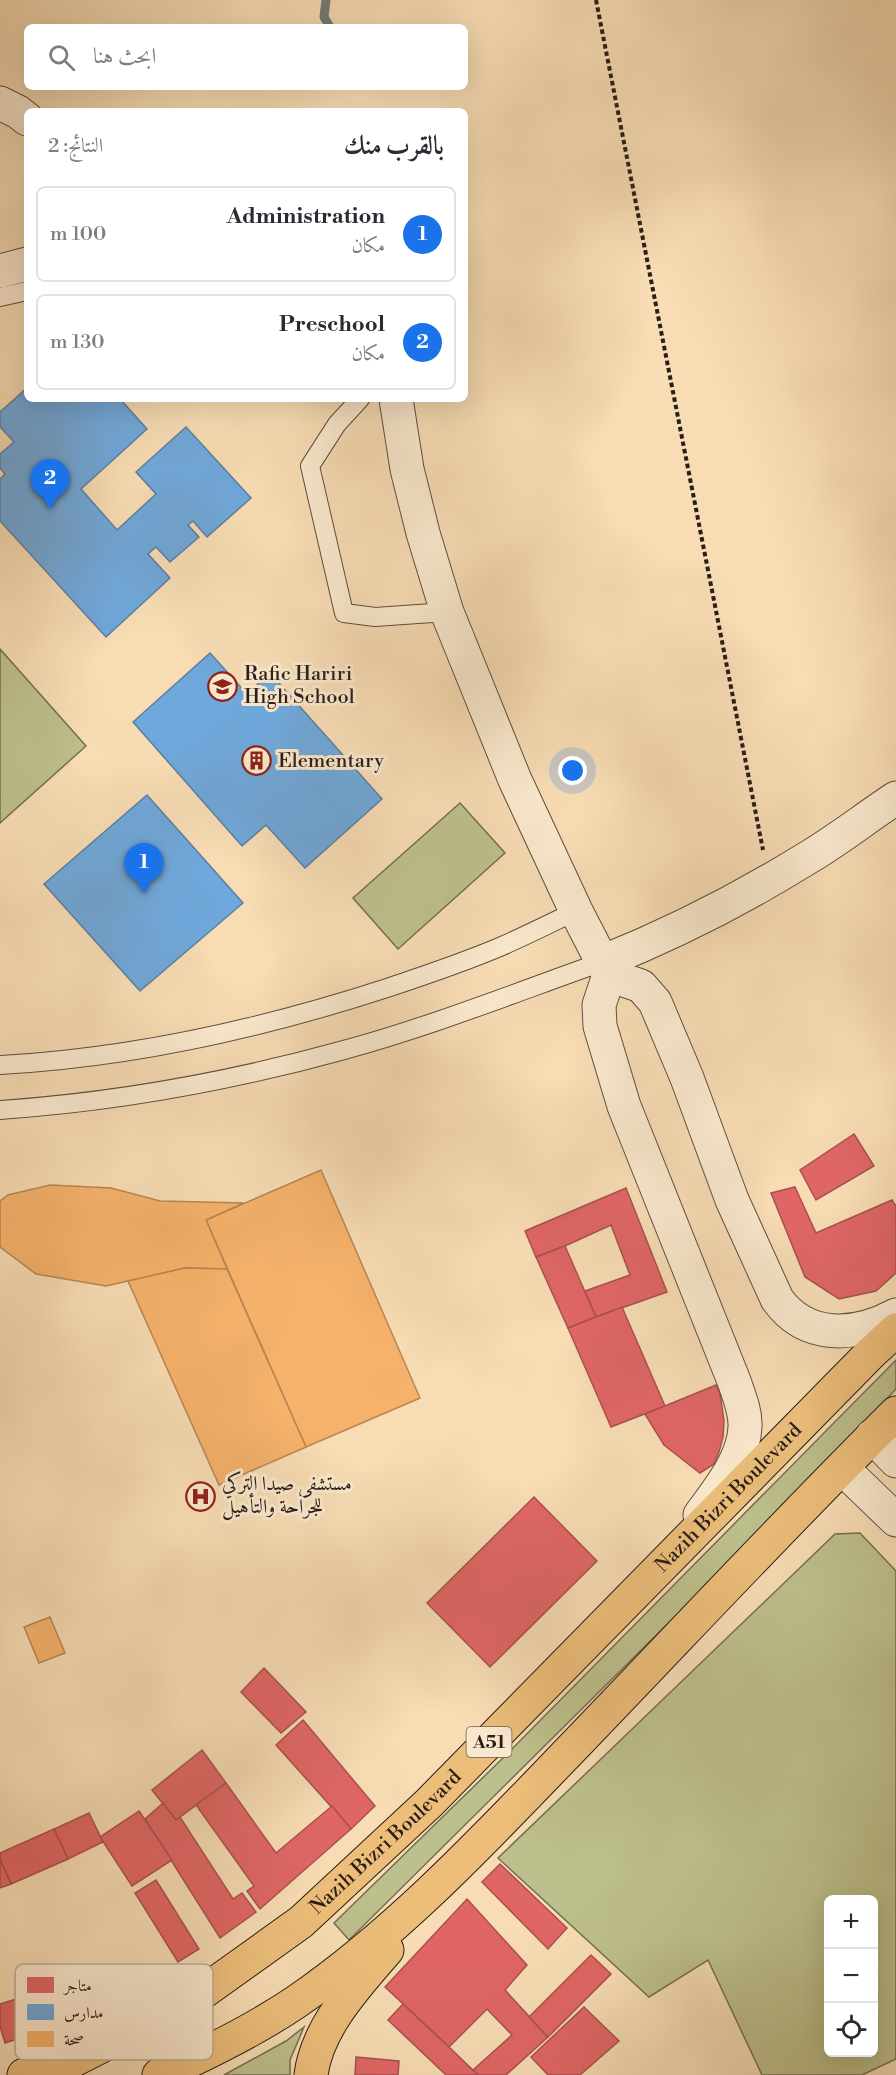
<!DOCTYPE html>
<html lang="ar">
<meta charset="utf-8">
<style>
body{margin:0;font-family:"Libre Bodoni",Amiri,serif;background:#f2f2f3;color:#2b2b33;direction:rtl}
.controls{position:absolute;right:18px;bottom:18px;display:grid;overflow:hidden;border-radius:9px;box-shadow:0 6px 24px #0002}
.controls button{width:54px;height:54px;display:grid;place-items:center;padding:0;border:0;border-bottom:2px solid #e1e1e2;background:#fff;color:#2b2b33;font:30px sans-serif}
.you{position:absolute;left:573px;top:771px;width:21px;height:21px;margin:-15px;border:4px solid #fff;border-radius:50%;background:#1a73e8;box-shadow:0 0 0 9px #1a73e833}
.badge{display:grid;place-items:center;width:39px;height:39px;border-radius:50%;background:#1a73e8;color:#fff;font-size:20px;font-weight:700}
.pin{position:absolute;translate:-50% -50px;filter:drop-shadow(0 2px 3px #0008)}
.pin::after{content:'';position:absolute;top:32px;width:21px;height:18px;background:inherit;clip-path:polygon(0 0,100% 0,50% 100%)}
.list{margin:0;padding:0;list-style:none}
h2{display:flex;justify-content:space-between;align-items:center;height:78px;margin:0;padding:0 24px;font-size:26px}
h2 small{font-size:20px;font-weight:400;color:#7c7c81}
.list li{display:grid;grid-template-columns:39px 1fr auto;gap:18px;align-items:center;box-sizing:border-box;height:96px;margin:0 12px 12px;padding:0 12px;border:2px solid #e1e1e2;border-radius:9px}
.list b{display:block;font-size:22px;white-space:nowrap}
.list p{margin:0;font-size:20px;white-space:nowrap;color:#7c7c81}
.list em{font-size:20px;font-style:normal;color:#7c7c81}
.icon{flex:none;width:33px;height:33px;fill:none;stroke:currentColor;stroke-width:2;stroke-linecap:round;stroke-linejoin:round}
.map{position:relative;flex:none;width:896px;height:2075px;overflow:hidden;direction:ltr}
.search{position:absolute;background:#fff;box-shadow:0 6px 24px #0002;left:24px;top:24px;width:444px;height:66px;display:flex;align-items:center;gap:15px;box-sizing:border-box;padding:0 21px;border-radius:9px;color:#7c7c81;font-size:22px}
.panel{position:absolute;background:#fff;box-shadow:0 6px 24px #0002;left:24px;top:108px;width:444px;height:294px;border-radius:9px;direction:rtl}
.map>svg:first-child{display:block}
.green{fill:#bdc08c;stroke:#746f52;stroke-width:1.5;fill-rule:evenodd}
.shops{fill:#e06666;stroke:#a9504f;stroke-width:1.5}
.schools{fill:#6fa8dc;stroke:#5a7fa1;stroke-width:1.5}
.health{fill:#f6b26b;stroke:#b98652;stroke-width:1.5}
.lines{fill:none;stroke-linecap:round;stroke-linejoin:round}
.stream{stroke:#727b78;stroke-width:9}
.lane-casing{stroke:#5d4e3f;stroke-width:20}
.street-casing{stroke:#5d4e3f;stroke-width:35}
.highway-casing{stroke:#2a1e18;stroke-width:35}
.path{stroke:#2a1e18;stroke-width:4;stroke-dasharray:4.5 3;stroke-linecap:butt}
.lane{stroke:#fae8ce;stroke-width:18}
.street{stroke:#fae8ce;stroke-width:33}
.highway{stroke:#ecbe7a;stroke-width:33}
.labels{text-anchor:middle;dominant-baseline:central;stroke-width:6;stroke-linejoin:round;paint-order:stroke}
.shield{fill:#fae8ce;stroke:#685b4f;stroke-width:1.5}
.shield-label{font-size:18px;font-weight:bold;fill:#2a1e18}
.poi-label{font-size:20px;fill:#2a1e18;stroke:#fae8ce;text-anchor:start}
.street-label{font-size:20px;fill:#2a1e18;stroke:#fae8ce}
.key{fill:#fae8ce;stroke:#bcab97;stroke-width:1.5}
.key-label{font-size:16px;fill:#2a1e18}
</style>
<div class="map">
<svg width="896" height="2075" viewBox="0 0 896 2075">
<rect width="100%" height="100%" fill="#f7dcb4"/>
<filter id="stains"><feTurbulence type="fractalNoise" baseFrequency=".00333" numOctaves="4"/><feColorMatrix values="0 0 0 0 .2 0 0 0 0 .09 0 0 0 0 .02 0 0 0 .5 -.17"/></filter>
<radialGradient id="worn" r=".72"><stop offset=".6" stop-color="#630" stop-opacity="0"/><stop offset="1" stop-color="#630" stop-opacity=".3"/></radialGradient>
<g class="green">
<polygon points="0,649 86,746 0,823"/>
<polygon points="460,803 505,853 398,949 353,898"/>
<polygon points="896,1360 896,1389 744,1548 349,1940 334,1923 505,1756"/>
<path d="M860,1533L896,1571V2059L862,2075H762L708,1960L649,1997L498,1858L835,1534ZM828,1900H874V2052H828Z"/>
<polygon points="304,2027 290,2060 290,2075 224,2075 286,2041"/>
</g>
<g class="shops">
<polygon points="854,1134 874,1166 816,1200 800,1170"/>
<polygon points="795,1187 816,1233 892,1200 896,1206 896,1273 876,1291 839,1299 805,1277 771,1193"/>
<polygon points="626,1188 667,1292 596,1317 585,1291 630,1275 611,1225 565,1246 536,1257 525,1231"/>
<polygon points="565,1246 596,1317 568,1328 536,1257"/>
<polygon points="622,1307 665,1406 611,1427 568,1328"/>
<polygon points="716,1385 720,1393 724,1421 723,1437 719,1452 714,1464 700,1473 664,1445 645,1414"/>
<polygon points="534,1497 597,1561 490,1667 427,1603"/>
<polygon points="264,1668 306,1712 281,1733 241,1692"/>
<polygon points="303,1720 375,1806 351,1829 276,1745"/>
<polygon points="202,1750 226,1783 176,1820 152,1790"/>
<polygon points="226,1783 276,1853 332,1806 351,1829 260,1909 247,1891 254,1886 196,1805"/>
<polygon points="163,1803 176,1820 180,1817 233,1899 242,1893 256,1912 220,1938 145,1819"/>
<polygon points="139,1811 172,1860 132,1886 100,1837"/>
<polygon points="89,1813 103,1842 68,1859 54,1829"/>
<polygon points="54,1829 68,1859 11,1884 0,1859 0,1853"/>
<polygon points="0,1859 11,1884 0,1888"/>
<polygon points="500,1864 567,1928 548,1949 482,1882"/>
<polygon points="156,1880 199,1949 178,1962 135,1893"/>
<polygon points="467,1899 527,1965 505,1990 548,2037 506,2075 478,2075 473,2070 512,2035 487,2009 449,2047 385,1987"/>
<polygon points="591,1955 611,1974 548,2037 529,2017"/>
<polygon points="39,1992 51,2028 5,2043 0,2026 0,2004"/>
<polygon points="403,2004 449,2047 478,2075 446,2075 388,2020"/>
<polygon points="584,2007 619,2041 580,2075 548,2075 531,2057"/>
<polygon points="356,2057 399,2061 398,2075 355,2075"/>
</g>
<g class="schools">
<polygon points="27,388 27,399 120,399 147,429 81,489 117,530 156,494 136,472 186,427 251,498 207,537 193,521 188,525 199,537 170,562 156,547 148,554 170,578 106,637 0,521 0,479 5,474 0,468 0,454 14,442 0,427 0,412"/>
<polygon points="210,653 247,694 270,673 382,799 305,868 266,825 242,846 133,722"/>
<polygon points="147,795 243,903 140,991 44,884"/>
</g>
<g class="health">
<polygon points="321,1170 420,1398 306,1447 206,1220"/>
<polygon points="50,1185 111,1188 160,1201 244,1203 206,1220 227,1269 185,1268 106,1286 36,1274 0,1247 0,1201 8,1195"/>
<polygon points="185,1268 227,1269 306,1447 219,1485 128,1281"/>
<polygon points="50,1617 65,1653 39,1663 24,1627"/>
</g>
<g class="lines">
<polyline class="stream" points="326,0 324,17 330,27"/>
<defs>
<g id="lane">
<polyline points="0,297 27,291"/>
<polyline points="360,399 337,424 310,466 344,613 375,617 447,612"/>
<path d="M0,1065C130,1058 264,1028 387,988C426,975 465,962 502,946C527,935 551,923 576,911"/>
<path d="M0,1110C116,1102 232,1081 344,1050C432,1026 517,992 602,962"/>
</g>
<g id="street">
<polyline points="0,103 18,112 27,119"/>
<polyline points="0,271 27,264"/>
<path d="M396,399L407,469L423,533L447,612L515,780L576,911L609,975L641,986L655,1002L687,1078L732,1200L777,1299C806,1340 855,1337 896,1315"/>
<path d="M602,962C675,933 743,898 809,857C839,839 867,817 896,798"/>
<path d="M609,975L599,1005L600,1026L624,1106L734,1381C739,1396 746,1412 745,1427C744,1459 718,1490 700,1515"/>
<polyline points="872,1436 896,1461"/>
<polyline points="842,1468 896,1520"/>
</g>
<g id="highway">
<path id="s1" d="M24,2075L74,2060L192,2000L301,1922L429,1803L870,1354L896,1330"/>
<path d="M159,2075C206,2054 253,2031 296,2002C402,1929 490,1833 579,1741C684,1632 788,1520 896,1413"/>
<path d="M311,2075C317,2027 357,1985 387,1950"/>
</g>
</defs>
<use href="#lane" class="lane-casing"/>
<use href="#street" class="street-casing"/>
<use href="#highway" class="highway-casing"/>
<polyline class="path" points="596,0 763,850"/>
<use href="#lane" class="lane"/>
<use href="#street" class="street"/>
<use href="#highway" class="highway"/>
</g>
<defs>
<symbol id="school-ring" viewBox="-11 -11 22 22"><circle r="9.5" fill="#fae8ce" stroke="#8f2418" stroke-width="1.5"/><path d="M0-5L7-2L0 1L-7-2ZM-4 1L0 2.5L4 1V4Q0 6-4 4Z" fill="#8f2418"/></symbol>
<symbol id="building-ring" viewBox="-11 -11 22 22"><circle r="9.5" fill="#fae8ce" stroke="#8f2418" stroke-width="1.5"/><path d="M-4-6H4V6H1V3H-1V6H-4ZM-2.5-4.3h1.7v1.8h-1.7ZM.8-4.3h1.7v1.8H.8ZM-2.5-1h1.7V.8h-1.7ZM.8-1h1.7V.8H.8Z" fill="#8f2418"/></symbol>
<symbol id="hospital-ring" viewBox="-11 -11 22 22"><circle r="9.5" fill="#fae8ce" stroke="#8f2418" stroke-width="1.5"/><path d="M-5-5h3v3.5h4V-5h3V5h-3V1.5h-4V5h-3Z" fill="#8f2418"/></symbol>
</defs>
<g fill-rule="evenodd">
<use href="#school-ring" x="206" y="670" width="33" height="33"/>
<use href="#building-ring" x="240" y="744" width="33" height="33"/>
<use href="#hospital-ring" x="184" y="1480" width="33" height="33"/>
</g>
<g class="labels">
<rect class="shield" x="466.5" y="1727" width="45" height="30" rx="4.5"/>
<g class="shield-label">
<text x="489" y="1742">A51</text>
</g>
<g class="poi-label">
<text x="244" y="674">Rafic Hariri<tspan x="244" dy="23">High School</tspan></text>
<text x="278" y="761">Elementary</text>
<text x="222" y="1484">مستشفى صيدا التركي<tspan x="222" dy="23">للجراحة والتأهيل</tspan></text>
</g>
<g class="street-label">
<text stroke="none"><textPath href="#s1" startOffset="921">Nazih Bizri Boulevard</textPath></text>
<text stroke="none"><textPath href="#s1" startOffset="435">Nazih Bizri Boulevard</textPath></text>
</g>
</g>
<rect x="15" y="1964" width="198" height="96" rx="9" class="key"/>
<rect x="27" y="1977" width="27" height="16" fill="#e06666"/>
<rect x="27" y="2004" width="27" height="16" fill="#6fa8dc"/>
<rect x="27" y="2031" width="27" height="16" fill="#f6b26b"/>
<g class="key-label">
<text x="64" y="1991">متاجر</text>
<text x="64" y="2018">مدارس</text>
<text x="64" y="2045">صحة</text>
</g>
<rect width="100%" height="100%" filter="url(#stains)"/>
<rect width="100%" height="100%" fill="url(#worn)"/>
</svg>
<div class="controls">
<button>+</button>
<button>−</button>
<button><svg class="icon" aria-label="locate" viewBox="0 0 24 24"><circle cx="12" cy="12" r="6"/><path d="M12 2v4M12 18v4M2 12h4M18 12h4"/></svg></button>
</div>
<div class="you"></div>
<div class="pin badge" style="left:144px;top:893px">1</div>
<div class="pin badge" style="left:50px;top:509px">2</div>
<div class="search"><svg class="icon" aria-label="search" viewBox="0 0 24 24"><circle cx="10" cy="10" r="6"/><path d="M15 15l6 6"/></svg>ابحث هنا</div>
<section class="panel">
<h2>بالقرب منك<small>النتائج: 2</small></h2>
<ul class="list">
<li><span class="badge">1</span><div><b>Administration</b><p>مكان</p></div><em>100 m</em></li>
<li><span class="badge">2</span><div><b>Preschool</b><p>مكان</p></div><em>130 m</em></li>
</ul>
</section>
</div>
